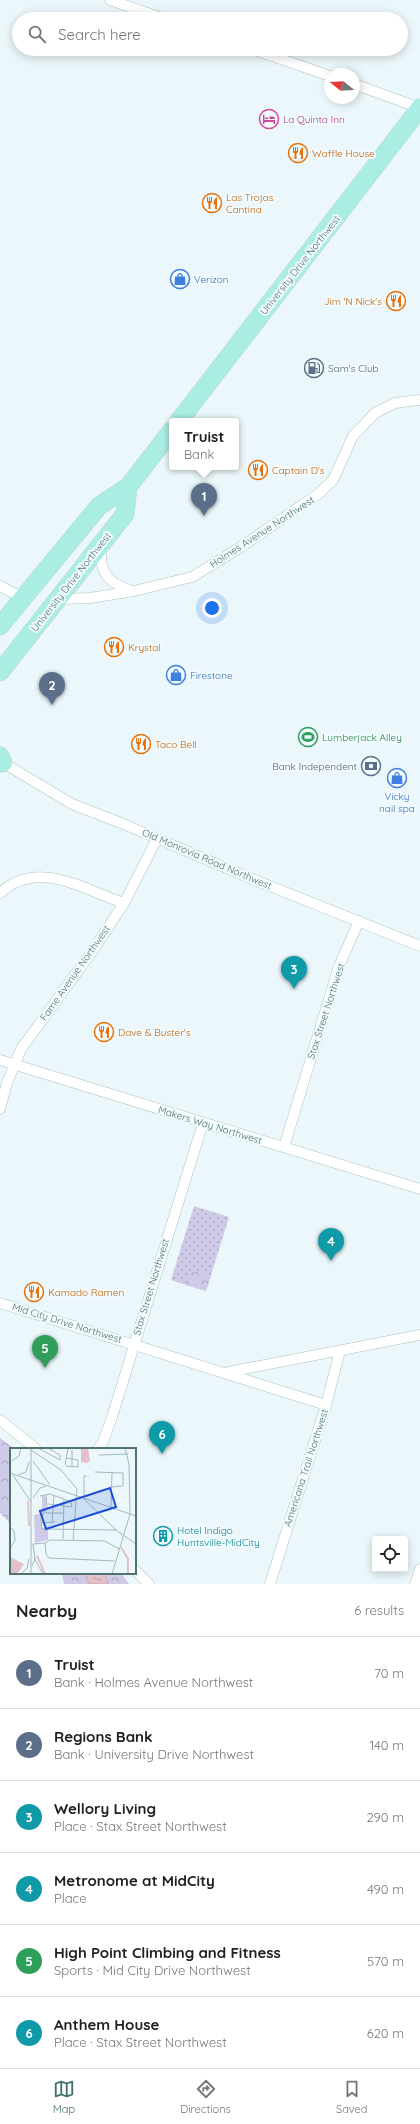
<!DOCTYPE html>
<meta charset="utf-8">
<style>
body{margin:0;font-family:Quicksand,sans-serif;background:#f6f6f6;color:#202124}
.controls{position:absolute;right:12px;bottom:12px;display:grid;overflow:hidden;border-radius:4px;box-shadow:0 2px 10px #0003}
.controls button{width:36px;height:36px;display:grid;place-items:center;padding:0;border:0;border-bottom:1px solid #e0e0e0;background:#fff;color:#202124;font:20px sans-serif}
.compass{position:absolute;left:324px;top:68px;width:36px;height:36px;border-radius:50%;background:#fff;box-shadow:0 2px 10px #0003;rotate:288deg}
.you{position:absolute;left:212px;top:608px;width:14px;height:14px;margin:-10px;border:3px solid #fff;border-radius:50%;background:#1a73e8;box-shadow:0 0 0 6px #1a73e833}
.badge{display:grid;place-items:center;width:26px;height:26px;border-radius:50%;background:#3c726a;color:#fff;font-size:13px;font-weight:700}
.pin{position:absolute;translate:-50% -33px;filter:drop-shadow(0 1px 2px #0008)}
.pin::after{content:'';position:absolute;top:21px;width:14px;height:12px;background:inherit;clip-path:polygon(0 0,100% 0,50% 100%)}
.popup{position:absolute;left:169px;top:418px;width:70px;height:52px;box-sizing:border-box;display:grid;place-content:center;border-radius:4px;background:#fff;filter:drop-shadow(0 1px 3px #0005);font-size:13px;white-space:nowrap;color:#757577}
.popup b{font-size:15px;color:#202124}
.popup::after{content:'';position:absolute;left:50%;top:100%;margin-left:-8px;border:8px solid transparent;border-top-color:#fff}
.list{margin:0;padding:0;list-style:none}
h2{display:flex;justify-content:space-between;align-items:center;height:52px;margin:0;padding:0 16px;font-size:17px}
h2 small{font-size:13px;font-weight:400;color:#757577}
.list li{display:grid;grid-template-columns:26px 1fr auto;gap:12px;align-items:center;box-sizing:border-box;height:72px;padding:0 16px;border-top:1px solid #e0e0e0}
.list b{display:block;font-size:15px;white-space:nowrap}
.list p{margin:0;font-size:13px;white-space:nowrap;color:#757577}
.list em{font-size:13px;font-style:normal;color:#757577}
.icon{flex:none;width:22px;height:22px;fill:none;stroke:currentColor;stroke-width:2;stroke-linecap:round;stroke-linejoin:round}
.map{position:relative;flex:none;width:420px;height:1584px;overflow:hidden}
.search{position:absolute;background:#fff;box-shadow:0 2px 10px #0003;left:12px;right:12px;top:12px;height:44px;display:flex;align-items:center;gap:10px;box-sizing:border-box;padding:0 14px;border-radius:22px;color:#757577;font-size:15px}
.sheet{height:484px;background:#fff}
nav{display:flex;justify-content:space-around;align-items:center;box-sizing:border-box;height:56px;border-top:1px solid #e0e0e0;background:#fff;font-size:11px;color:#757577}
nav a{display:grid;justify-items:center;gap:2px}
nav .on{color:#3c726a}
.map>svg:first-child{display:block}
.grass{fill:url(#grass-dots)}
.forest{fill:url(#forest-crowns)}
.water{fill:url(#water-ripples);stroke:#d3a8b3}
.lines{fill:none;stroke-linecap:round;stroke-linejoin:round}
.street-casing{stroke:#a9c3c4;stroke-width:11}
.highway-casing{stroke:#cad5d4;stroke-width:19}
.street{stroke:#fff;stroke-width:10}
.highway{stroke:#a9ede3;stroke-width:18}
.labels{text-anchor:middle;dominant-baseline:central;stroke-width:4;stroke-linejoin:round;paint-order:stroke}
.hotel-label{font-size:10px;fill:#b23c85;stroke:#f1fbfd;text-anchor:start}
.food-label{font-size:10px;fill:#c56008;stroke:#f1fbfd;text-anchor:start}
.street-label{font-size:10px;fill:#507371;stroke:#f1fbfd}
.shop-label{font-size:10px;fill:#366cbe;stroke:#f1fbfd;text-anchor:start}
.service-label{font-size:10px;fill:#4e5e75;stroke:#f1fbfd;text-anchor:start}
.leisure-label{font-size:10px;fill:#27864d;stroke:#f1fbfd;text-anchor:start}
.culture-label{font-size:10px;fill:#0d838f;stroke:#f1fbfd;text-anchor:start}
.inset-river{fill:none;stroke:#e2c1ca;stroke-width:2}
.inset-road{fill:none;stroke:#a4babb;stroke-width:1}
.view{fill:#1d4ed8;fill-opacity:0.15;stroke:#1d4ed8;stroke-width:2}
.inset-edge{fill:none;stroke:#507371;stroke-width:2}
</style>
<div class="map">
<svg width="420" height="1584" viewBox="0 0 420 1584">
<defs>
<pattern id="grass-dots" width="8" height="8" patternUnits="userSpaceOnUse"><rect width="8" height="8" fill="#cfcae7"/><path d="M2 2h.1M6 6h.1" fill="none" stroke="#aaa8c0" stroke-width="1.8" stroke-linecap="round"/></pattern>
<pattern id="forest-crowns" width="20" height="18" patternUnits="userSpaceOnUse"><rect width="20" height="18" fill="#cfcae7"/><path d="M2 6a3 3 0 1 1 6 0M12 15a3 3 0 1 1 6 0" fill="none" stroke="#aaa8c0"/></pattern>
<pattern id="water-ripples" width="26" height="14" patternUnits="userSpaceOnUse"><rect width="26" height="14" fill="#e2c1ca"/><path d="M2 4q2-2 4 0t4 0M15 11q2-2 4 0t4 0" fill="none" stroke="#baa1a8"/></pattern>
</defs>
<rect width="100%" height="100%" fill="#ebf7fa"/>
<polygon class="grass" points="194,1206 229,1217 206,1291 171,1280"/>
<g class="forest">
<polygon points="190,1270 211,1276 206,1291 185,1285"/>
<polygon points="0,1438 15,1449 11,1449 11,1524 0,1513"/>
<polygon points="62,1573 121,1573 129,1584 64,1584"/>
</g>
<polygon class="water" points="85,1573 104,1573 109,1584 89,1584"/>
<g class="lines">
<defs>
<g id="street">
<polyline points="110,0 165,19"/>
<polyline points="252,49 330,76"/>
<polyline points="354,84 420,108"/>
<path d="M101,547C99,573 108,583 132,591"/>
<polyline points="0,586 23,598"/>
<polyline points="59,599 90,598 134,591 192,577 241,547 317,495 333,480 353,436 375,413 395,403 420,400"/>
<polyline points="0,761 72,804 121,823 245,876 420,946"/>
<path d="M0,893C38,858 84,890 124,903"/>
<polyline points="0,1060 420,1189"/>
<polyline points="0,1109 7,1083 21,1049 94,949 124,903 157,839"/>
<polyline points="284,1147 339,966 359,921"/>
<polyline points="0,1303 326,1405"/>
<polyline points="228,1372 420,1335"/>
<polyline points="0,1420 36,1449"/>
<polyline points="98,1449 103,1442 112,1417 203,1123"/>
<polyline points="135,1570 149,1584"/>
<polyline points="270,1584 326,1405 340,1351"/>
<polyline points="415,1584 420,1569"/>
</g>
<g id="highway">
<polyline points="179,421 420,108"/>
<polyline points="0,626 99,506 128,487 172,430"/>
<polyline points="0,672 125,514 128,487"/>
<polyline points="0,756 3,763 0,763"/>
</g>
</defs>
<use href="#street" class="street-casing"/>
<use href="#highway" class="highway-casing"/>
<use href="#street" class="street"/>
<use href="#highway" class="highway"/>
</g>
<defs>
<symbol id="hotel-ring" viewBox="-11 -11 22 22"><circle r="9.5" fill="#f1fbfd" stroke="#d1479c" stroke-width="1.5"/><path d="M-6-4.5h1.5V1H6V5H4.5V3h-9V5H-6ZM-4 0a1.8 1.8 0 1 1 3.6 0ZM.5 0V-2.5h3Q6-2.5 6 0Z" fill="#d1479c"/></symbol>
<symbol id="restaurant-ring" viewBox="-11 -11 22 22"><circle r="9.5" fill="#f1fbfd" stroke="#e8710a" stroke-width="1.5"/><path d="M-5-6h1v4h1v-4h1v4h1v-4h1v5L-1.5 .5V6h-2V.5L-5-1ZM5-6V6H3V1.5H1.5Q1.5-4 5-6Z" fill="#e8710a"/></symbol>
<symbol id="shop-ring" viewBox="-11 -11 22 22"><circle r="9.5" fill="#f1fbfd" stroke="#3f7fe0" stroke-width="1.5"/><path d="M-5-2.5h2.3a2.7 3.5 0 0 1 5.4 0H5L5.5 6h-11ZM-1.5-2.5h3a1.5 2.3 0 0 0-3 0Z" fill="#3f7fe0"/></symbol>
<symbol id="fuel-ring" viewBox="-11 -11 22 22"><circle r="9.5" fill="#f1fbfd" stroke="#5c6f8a" stroke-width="1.5"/><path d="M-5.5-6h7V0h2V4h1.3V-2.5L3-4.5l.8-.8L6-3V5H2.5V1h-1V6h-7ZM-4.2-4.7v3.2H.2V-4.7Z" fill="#5c6f8a"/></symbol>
<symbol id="stadium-ring" viewBox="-11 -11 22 22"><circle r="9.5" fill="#f1fbfd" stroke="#2e9e5b" stroke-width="1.5"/><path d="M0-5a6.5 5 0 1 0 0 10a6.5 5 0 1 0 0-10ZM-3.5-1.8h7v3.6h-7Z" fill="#2e9e5b"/></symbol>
<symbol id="bank-ring" viewBox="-11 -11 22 22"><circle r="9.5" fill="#f1fbfd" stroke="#5c6f8a" stroke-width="1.5"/><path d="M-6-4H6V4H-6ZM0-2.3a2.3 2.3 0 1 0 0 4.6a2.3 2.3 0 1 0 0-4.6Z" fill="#5c6f8a"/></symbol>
<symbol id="building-ring" viewBox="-11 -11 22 22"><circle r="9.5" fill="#f1fbfd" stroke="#0f9aa8" stroke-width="1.5"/><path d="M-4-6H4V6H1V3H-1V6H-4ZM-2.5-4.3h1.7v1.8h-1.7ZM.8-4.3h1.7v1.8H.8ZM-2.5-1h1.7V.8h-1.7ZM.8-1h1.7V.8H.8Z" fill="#0f9aa8"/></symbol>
</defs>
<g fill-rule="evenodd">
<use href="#hotel-ring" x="258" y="108" width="22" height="22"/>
<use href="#restaurant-ring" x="287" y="142" width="22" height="22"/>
<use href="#restaurant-ring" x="201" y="192" width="22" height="22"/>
<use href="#shop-ring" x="169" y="268" width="22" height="22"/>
<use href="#restaurant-ring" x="385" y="290" width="22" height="22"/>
<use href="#fuel-ring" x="303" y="357" width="22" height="22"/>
<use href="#restaurant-ring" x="247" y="459" width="22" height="22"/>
<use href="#restaurant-ring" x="103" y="636" width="22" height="22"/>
<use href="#shop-ring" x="165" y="664" width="22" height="22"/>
<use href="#stadium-ring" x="297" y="726" width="22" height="22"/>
<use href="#restaurant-ring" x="130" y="733" width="22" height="22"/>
<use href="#bank-ring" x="360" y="755" width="22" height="22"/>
<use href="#shop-ring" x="386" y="767" width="22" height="22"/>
<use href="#restaurant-ring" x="93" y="1021" width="22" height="22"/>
<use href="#restaurant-ring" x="23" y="1281" width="22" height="22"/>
<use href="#building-ring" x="152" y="1525" width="22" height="22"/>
</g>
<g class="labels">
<g class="hotel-label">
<text x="283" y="119">La Quinta Inn</text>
</g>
<g class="food-label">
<text x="312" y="153">Waffle House</text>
<text x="226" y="197">Las Trojas<tspan x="226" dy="12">Cantina</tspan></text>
<text x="382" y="301" text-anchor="end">Jim 'N Nick's</text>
<text x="272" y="470">Captain D's</text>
<text x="128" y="647">Krystal</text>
<text x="155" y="744">Taco Bell</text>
<text x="118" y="1032">Dave &amp; Buster's</text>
<text x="48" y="1292">Kamado Ramen</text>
</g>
<g class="street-label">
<text transform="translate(300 265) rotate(-52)">University Drive Northwest</text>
<text transform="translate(262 532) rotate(-33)">Holmes Avenue Northwest</text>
<text transform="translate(71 582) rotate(-52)">University Drive Northwest</text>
<text transform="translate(207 859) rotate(23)">Old Monrovia Road Northwest</text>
<text transform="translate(75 973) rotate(-55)">Fame Avenue Northwest</text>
<text transform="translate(326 1011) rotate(-72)">Stax Street Northwest</text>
<text transform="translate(210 1125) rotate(17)">Makers Way Northwest</text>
<text transform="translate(151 1287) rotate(-73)">Stax Street Northwest</text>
<text transform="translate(67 1323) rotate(17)">Mid City Drive Northwest</text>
<text transform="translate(306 1468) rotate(-72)">Americana Trail Northwest</text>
</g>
<g class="shop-label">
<text x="194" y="279">Verizon</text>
<text x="190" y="675">Firestone</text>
<text x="397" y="796" text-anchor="middle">Vicky<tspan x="397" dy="12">nail spa</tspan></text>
</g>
<g class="service-label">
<text x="328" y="368">Sam's Club</text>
<text x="357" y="766" text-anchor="end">Bank Independent</text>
</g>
<g class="leisure-label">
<text x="322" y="737">Lumberjack Alley</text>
</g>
<g class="culture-label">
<text x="177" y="1530">Hotel Indigo<tspan x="177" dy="12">Huntsville-MidCity</tspan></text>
</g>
</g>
<g transform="translate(10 1448)">
<rect width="126" height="126" fill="#ebf7fa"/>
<path d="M35,47L37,55L31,69L32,80L38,81V92L25,95L24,67L32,65V48Z" fill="#cfcae7"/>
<path d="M71,0H78L80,13L77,15L71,14ZM0,109L14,116L8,125L0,126Z" fill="#e2c1ca"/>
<path class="inset-river" d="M18,53L19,78M111,99L118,111V126M27,108L35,126"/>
<path class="inset-road" d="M21,0V126M28,0L50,12V7L38,0M21,2L51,22L67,41L63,93M89,7L118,6M23,13L40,37M0,14L9,8L11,0M55,17L58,0M56,18L68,19V12L56,10M62,19V2M85,24L113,25V38L101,39M0,25L126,68M3,27L21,54M8,27L16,24L19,14M36,47L37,58L31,71L32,81L106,82M30,48L40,46L54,51L61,54L62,59M74,49V28H77M23,50L30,40L36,38M74,51L106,82L126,96M38,56L62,59M101,60L102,25M33,63L38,65H53M31,75L45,74M42,75L44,47M0,79L4,83L5,92L0,101M53,91L54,51M24,110L33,126M105,113L39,110L36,106L35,95L40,92L95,93L109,101M22,118L25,111L23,96L35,95M11,126L17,120L19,111M102,126L120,66L119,16L115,0"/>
<path class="view" d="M100,40L106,59L36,81L30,63Z"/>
<rect width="126" height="126" class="inset-edge"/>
</g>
</svg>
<div class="controls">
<button><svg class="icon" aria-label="locate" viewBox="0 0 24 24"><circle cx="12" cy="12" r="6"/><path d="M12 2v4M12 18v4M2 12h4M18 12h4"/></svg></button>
</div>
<svg class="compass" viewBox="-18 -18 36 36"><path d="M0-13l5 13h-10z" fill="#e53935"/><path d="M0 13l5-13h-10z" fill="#757577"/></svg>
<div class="you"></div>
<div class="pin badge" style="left:204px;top:516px;background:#5c6f8a">1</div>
<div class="popup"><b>Truist</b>Bank</div>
<div class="pin badge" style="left:52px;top:705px;background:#5c6f8a">2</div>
<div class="pin badge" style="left:294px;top:989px;background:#0f9aa8">3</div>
<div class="pin badge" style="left:331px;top:1261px;background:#0f9aa8">4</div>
<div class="pin badge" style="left:45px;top:1368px;background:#2e9e5b">5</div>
<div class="pin badge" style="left:162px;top:1454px;background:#0f9aa8">6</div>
<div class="search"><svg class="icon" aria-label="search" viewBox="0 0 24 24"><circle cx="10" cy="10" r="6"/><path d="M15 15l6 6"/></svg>Search here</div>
</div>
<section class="sheet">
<h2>Nearby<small>6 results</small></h2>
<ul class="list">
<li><span class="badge" style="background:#5c6f8a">1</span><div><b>Truist</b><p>Bank · Holmes Avenue Northwest</p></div><em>70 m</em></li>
<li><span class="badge" style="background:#5c6f8a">2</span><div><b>Regions Bank</b><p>Bank · University Drive Northwest</p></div><em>140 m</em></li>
<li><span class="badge" style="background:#0f9aa8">3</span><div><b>Wellory Living</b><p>Place · Stax Street Northwest</p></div><em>290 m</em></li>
<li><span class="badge" style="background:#0f9aa8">4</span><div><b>Metronome at MidCity</b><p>Place</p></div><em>490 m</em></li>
<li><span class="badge" style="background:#2e9e5b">5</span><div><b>High Point Climbing and Fitness</b><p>Sports · Mid City Drive Northwest</p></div><em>570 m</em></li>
<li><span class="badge" style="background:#0f9aa8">6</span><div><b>Anthem House</b><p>Place · Stax Street Northwest</p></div><em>620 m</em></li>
</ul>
</section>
<nav>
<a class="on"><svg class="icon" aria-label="map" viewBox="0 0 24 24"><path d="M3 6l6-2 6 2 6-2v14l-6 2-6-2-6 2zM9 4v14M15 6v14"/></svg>Map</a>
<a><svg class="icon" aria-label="directions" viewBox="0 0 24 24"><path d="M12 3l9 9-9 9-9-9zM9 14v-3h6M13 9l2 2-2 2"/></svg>Directions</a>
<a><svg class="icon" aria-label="saved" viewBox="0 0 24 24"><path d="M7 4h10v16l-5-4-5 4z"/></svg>Saved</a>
</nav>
